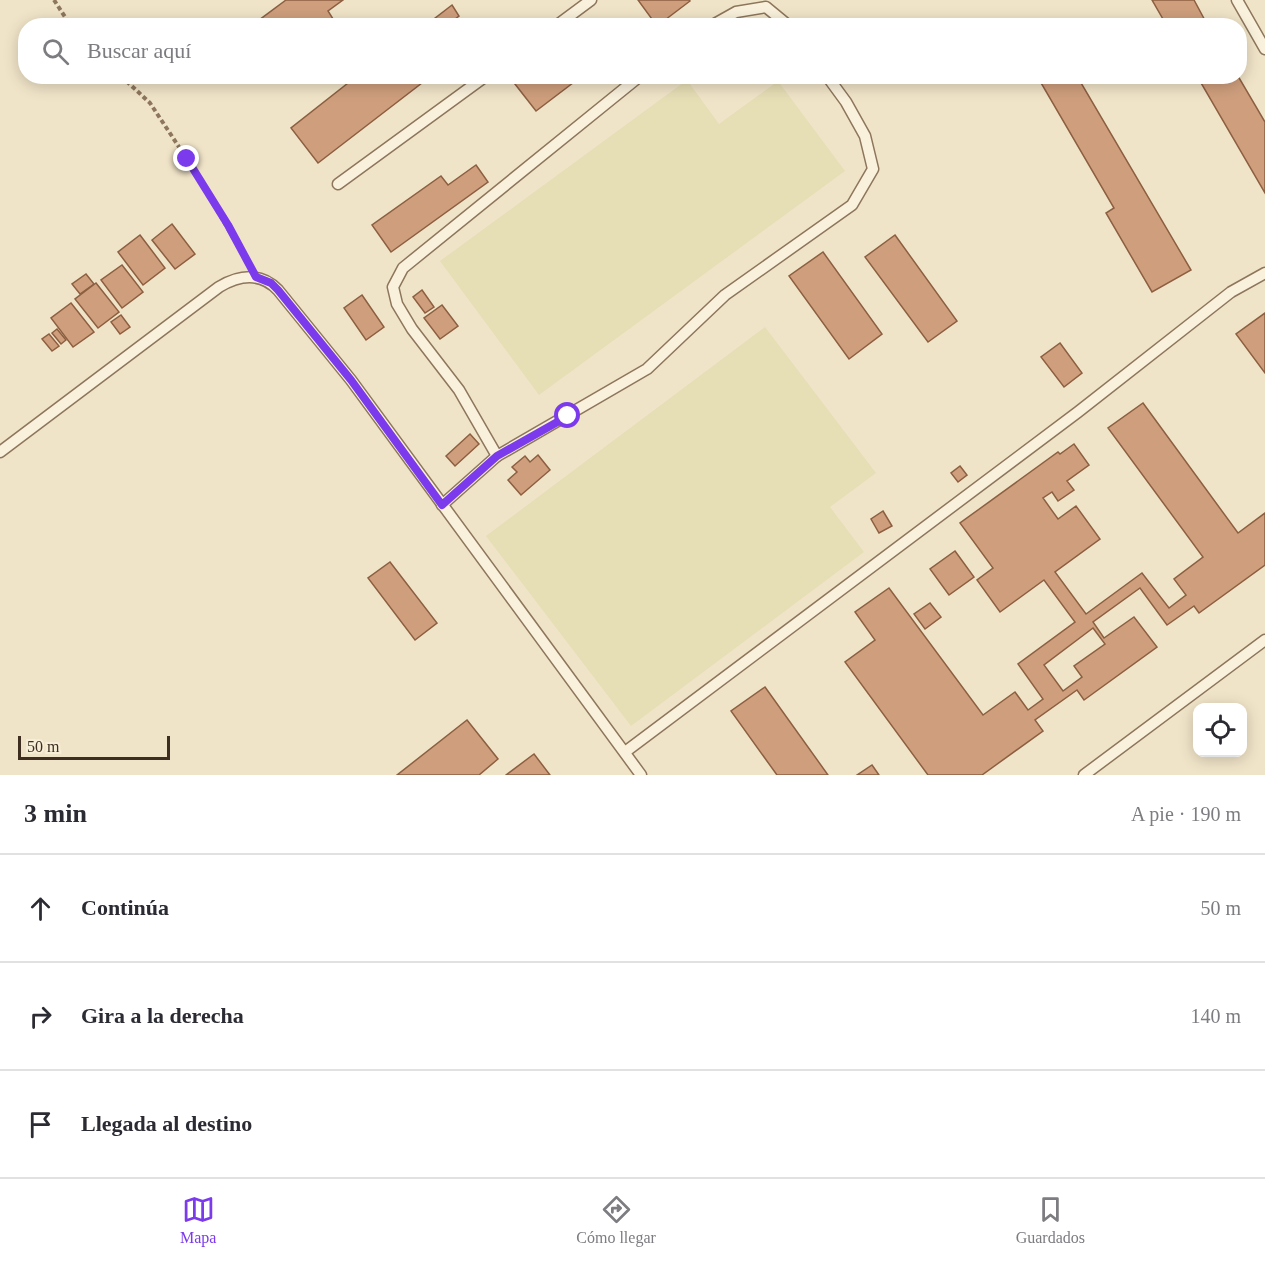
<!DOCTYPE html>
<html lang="es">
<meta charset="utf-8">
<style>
body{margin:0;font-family:Georgia,serif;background:#f7f7f7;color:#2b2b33}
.controls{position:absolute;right:18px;bottom:18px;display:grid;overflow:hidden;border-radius:12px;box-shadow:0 3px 15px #0003}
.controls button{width:54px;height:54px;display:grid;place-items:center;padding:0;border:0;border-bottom:2px solid #e1e1e2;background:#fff;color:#2b2b33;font:30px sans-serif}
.scale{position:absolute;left:18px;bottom:15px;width:152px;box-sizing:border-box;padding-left:6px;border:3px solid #3d2e20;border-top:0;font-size:16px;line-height:21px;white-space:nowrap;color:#3d2e20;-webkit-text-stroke:4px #f7eed8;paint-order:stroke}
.stop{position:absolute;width:18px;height:18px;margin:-14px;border:4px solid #7c3aed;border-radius:50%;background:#fff}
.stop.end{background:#7c3aed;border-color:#fff;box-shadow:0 2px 6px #0008}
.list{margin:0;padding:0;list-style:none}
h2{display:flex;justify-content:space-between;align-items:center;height:78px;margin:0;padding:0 24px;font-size:26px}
h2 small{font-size:20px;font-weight:400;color:#7c7c81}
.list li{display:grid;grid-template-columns:39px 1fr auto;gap:18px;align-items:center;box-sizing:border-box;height:108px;padding:0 24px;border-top:2px solid #e1e1e2}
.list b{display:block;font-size:22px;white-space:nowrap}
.list em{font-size:20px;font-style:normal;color:#7c7c81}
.icon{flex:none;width:33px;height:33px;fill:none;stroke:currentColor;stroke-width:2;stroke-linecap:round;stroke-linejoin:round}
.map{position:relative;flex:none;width:1265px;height:775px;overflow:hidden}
.search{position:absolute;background:#fff;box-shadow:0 3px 15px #0003;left:18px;right:18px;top:18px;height:66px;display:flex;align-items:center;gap:15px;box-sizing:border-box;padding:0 21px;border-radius:24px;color:#7c7c81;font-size:22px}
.sheet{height:402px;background:#fff}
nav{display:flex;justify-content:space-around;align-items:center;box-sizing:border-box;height:84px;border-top:2px solid #e1e1e2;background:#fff;font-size:16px;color:#7c7c81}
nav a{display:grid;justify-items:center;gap:3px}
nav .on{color:#7c3aed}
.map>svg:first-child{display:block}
.farmland{fill:#e6deb5}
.building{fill:#cf9f7d;stroke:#8d5f41;stroke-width:1.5;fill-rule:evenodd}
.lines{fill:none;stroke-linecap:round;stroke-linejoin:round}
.lane-casing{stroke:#8d765c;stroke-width:13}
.path{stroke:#8d765c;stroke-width:4;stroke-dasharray:4.5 3;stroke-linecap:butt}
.lane{stroke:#faf1dc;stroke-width:10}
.route{stroke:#7c3aed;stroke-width:8}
</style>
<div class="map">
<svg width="1265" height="775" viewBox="0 0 1265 775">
<rect width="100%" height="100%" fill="#f0e4c8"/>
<g class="farmland">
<polygon points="687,80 719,124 778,81 845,171 539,395 440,261"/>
<polygon points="765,327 876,473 830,507 864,552 631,726 486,536"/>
</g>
<g class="building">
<polygon points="286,0 343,0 328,11 335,22 330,26 251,26"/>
<polygon points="638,0 689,0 690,1 657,26"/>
<polygon points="1152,0 1194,0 1208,26 1167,26"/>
<polygon points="452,5 459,16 446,26 439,26 434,19"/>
<polygon points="357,76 431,76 318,163 291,128"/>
<polygon points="525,76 582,76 536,111 515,84"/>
<polygon points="1037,76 1077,76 1191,270 1152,292 1106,213 1114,208"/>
<polygon points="1197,76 1238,76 1265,122 1265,193"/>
<polygon points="476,165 488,182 391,252 372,225 441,176 448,185"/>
<polygon points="172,224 195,254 175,269 152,240"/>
<polygon points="140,235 165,268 143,285 118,252"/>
<polygon points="895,235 957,321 928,342 865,257"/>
<polygon points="823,252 882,334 849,359 789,276"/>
<polygon points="122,265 143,292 122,308 101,280"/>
<polygon points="86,274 94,284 80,294 72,284"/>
<polygon points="96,283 119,312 98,328 75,299"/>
<polygon points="422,290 434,307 425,313 413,297"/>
<polygon points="362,295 384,327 366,340 344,308"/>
<polygon points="71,303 94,332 73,347 51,318"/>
<polygon points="442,305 458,326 440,339 424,318"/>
<polygon points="1265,313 1265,373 1236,334"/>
<polygon points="121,315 130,327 120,334 111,322"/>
<polygon points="57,329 66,340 61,344 52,333"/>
<polygon points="49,334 59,346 52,351 42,339"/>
<polygon points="1060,343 1082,373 1064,387 1041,357"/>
<path d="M1143,403L1238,533L1265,513V565L1199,613L1194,606L1167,625L1140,588L1093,622L1104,638L1134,617L1157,647L1084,700L1077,690L1035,720L1043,731L982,775H928L845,662L875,640L855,612L889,588L983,715L1015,692L1028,710L1043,699L1018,664L1075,622L1044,580L1000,612L977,580L993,568L960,523L1058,452L1060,454L1074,444L1089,465L1067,481L1074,490L1058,501L1052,492L1043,498L1058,519L1076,506L1100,539L1055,572L1086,614L1142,573L1169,608L1186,595L1174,579L1203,557L1108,428ZM1093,628L1105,644L1074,666L1082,677L1063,691L1044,665Z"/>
<polygon points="470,434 479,444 455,466 446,456"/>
<polygon points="538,455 550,470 521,495 508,480 517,472 512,467 525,456 530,462"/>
<polygon points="960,466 967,475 958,482 951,473"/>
<polygon points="883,511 892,526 879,533 871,519"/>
<polygon points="955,551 974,577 949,595 930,569"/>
<polygon points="390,562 437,623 415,640 368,578"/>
<polygon points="930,603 941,617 925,629 914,614"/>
<polygon points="765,687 828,775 777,775 731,711"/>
<polygon points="467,720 498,759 479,775 397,775"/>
<polygon points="534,754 550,775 506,775"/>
<polygon points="872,765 879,775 857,775"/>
</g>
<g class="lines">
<defs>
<g id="lane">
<polyline points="1237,0 1265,49"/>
<polyline points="556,26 591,0"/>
<polyline points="711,26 736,12 766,7 789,26"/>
<polyline points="338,184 486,76"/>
<path d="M0,452L219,287C239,275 261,272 278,290L351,380L641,775"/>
<polyline points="497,456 459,390 412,329 397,304 393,287 403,268 640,76"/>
<polyline points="442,505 497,456 647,369 725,295 852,205 873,169 865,136 846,102 827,76"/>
<polyline points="625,752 1078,412 1231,292 1265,273"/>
<polyline points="1084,775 1265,640"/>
</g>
</defs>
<use href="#lane" class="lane-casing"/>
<g class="path">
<polyline points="54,0 71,26"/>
<polyline points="121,76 150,103 187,159 248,263"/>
</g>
<use href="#lane" class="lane"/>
</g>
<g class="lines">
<polyline class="route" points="187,159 228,225 256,277 271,283 278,290 351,380 442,505 497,456 568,416"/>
</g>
</svg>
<div class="controls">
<button><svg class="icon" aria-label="locate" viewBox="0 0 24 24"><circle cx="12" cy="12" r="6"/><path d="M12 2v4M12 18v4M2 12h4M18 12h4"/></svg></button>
</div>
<div class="scale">50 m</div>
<div class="stop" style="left:568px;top:416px"></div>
<div class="stop end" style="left:187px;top:159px"></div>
<div class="search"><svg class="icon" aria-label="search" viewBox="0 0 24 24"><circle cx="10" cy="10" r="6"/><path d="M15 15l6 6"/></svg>Buscar aquí</div>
</div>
<section class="sheet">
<h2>3 min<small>A pie · 190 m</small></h2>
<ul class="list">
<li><svg class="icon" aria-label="ahead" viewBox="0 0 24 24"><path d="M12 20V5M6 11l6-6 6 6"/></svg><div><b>Continúa</b></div><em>50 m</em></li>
<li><svg class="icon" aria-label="right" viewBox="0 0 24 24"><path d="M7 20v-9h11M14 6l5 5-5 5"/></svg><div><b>Gira a la derecha</b></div><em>140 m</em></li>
<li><svg class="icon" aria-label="arrive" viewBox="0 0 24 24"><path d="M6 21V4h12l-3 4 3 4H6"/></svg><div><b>Llegada al destino</b></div></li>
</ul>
</section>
<nav>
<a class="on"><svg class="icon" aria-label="map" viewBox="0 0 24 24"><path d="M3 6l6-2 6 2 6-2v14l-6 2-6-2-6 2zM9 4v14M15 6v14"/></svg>Mapa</a>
<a><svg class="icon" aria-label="directions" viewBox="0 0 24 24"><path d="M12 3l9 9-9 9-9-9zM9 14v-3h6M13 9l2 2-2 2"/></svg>Cómo llegar</a>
<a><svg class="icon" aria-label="saved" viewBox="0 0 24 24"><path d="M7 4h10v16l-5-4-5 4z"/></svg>Guardados</a>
</nav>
